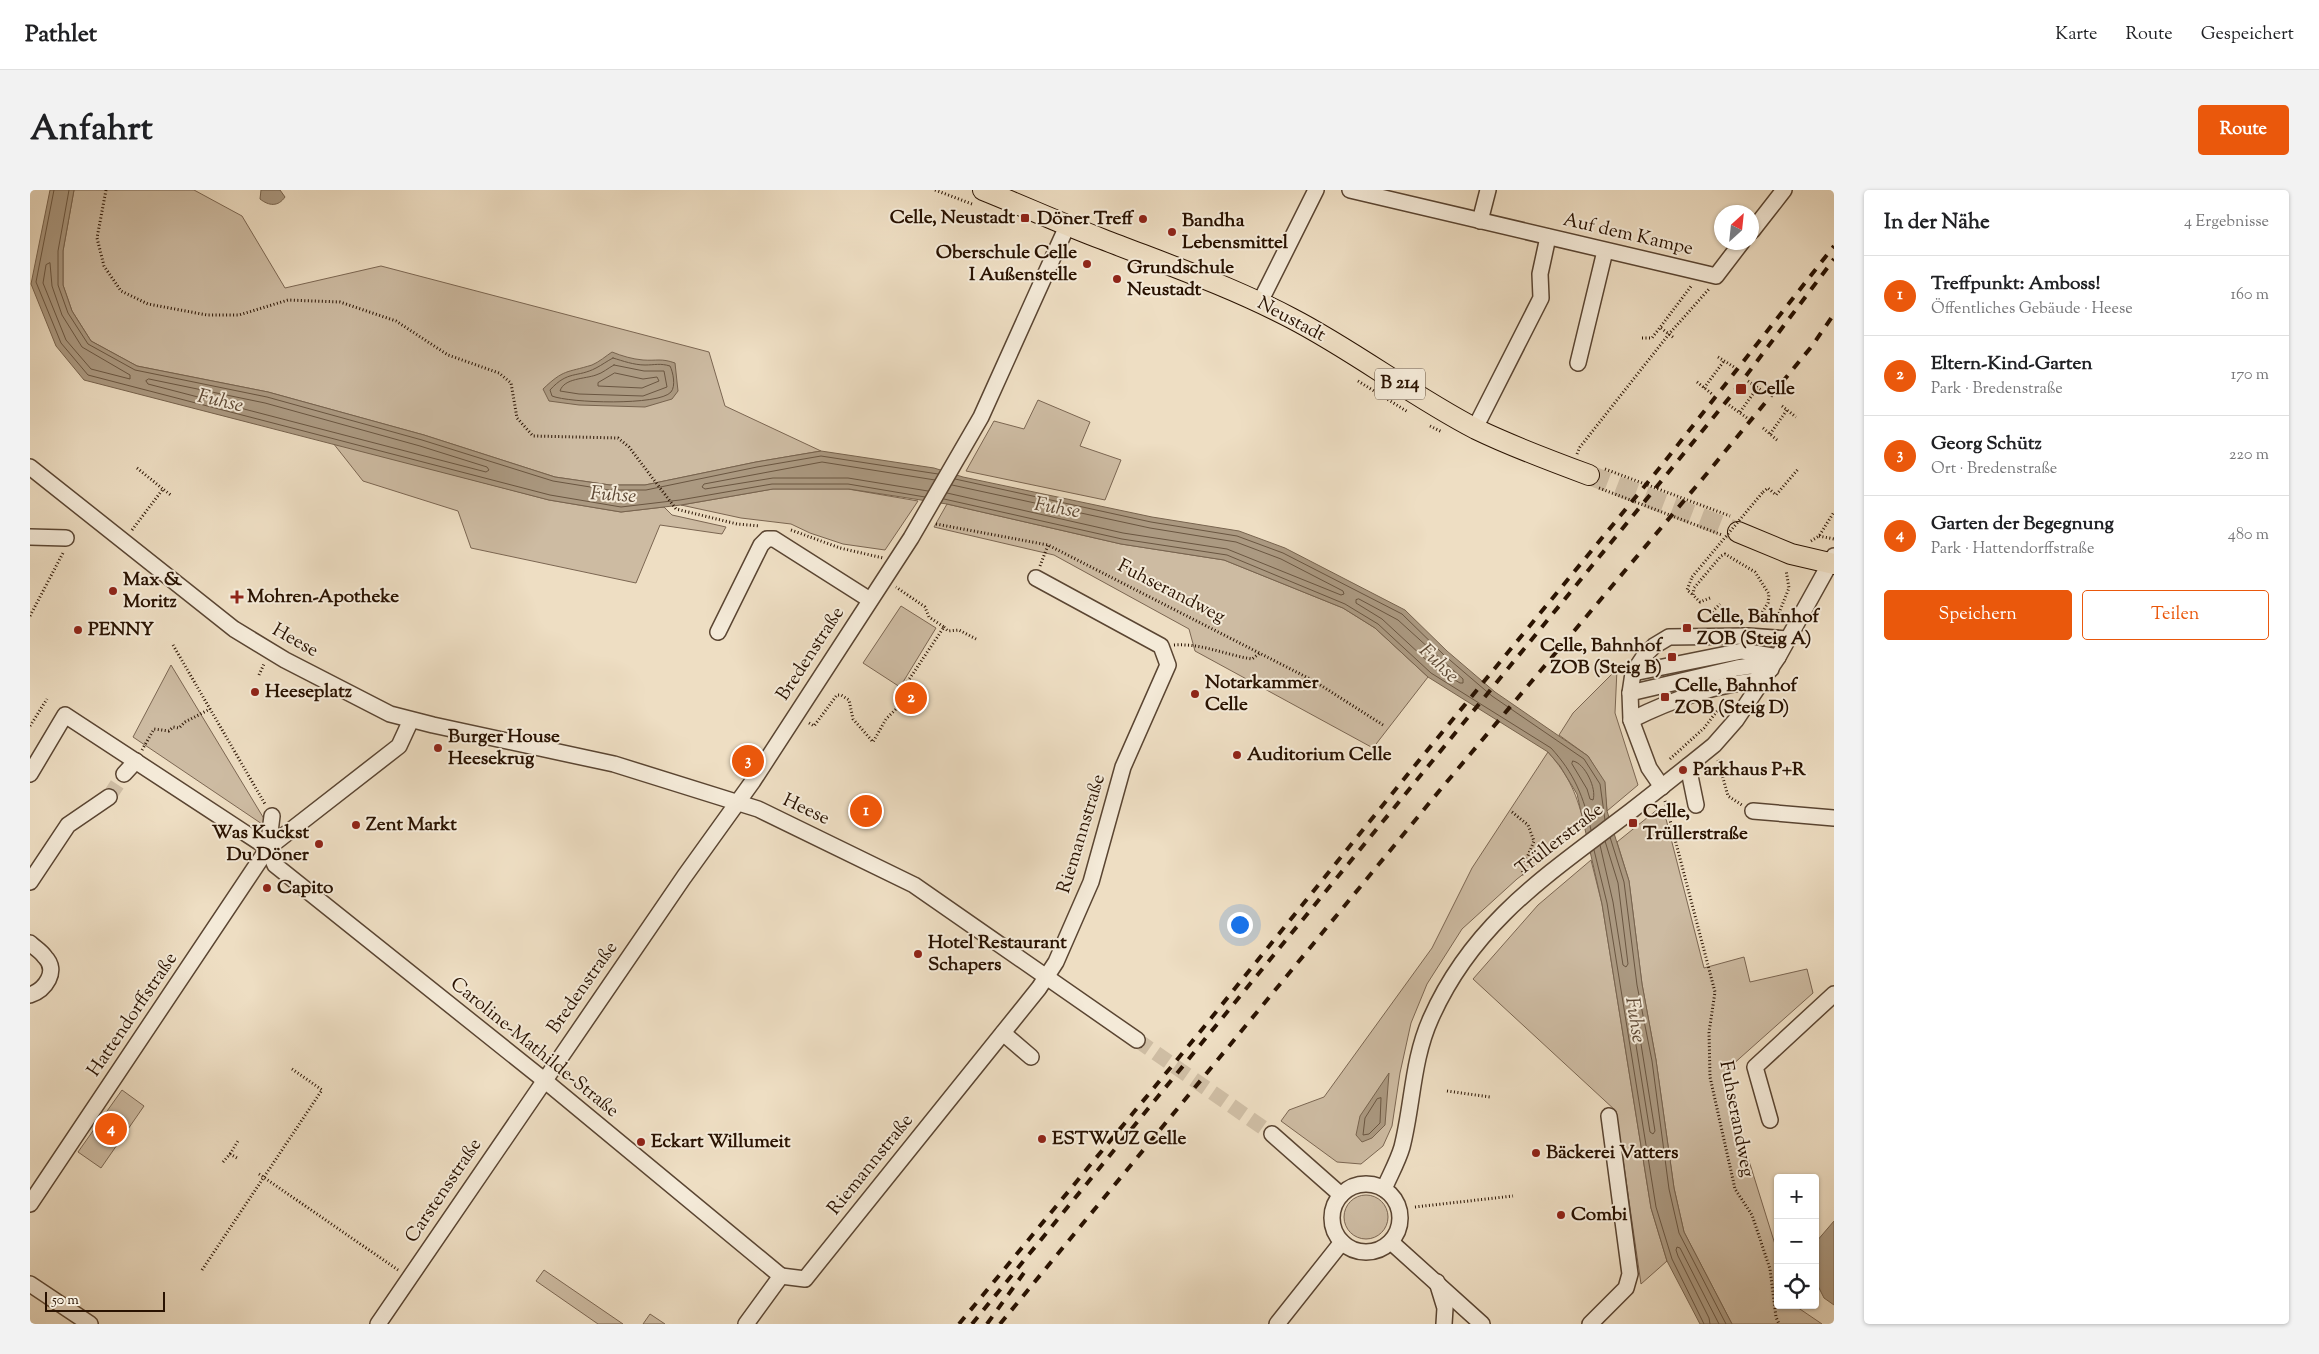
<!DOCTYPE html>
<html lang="de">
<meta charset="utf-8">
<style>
body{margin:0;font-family:"Sorts Mill Goudy",serif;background:#f2f2f2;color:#202124}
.controls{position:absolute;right:15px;bottom:15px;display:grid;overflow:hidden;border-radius:5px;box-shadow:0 1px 4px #0004}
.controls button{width:45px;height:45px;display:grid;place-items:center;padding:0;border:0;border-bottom:1px solid #e0e0e0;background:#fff;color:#202124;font:25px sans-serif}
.compass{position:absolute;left:1684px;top:15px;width:45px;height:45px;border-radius:50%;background:#fff;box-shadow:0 1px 4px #0004;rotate:27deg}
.scale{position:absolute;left:15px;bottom:12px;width:120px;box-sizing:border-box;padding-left:5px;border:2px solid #291201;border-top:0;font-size:14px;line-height:18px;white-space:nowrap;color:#291201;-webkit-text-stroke:4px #f4ead8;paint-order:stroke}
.you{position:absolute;left:1209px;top:734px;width:18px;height:18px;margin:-12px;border:4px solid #fff;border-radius:50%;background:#1a73e8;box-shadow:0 0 0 8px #1a73e833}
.badge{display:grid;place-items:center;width:32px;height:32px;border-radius:50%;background:#ea580c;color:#fff;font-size:16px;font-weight:700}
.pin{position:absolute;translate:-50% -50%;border:2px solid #fff;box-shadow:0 1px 5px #0006}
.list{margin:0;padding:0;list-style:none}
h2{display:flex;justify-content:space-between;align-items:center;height:65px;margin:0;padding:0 20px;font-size:21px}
h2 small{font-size:16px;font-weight:400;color:#757577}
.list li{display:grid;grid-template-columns:32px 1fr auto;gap:15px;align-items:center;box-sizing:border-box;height:80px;padding:0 20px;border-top:1px solid #e0e0e0}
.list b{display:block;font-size:19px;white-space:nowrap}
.list p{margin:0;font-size:16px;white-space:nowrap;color:#757577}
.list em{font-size:16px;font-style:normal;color:#757577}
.actions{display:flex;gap:10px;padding:15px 20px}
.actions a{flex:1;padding:11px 0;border:1px solid #ea580c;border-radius:5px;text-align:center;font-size:18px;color:#ea580c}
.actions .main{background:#ea580c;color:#fff}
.icon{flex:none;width:28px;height:28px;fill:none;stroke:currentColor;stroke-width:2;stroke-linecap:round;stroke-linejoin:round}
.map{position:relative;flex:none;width:1804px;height:1134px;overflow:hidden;border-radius:5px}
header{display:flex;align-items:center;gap:30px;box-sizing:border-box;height:70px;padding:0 25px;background:#fff;border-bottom:1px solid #e0e0e0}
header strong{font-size:24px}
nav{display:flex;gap:28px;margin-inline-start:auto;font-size:18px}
.intro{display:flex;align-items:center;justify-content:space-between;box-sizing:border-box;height:120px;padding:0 30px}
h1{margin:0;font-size:35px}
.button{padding:12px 22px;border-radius:5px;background:#ea580c;color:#fff;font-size:18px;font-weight:700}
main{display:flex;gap:30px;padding:0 30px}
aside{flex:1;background:#fff;border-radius:5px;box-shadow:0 1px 4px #0004}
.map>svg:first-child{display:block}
.green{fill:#cdbba2;stroke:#7b6652}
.water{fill:#ab9981;stroke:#77634e}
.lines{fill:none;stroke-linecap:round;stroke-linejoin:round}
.shore{stroke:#6a5641;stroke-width:1}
.minor-tunnel{stroke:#d0bfa6;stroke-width:15;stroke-dasharray:15 8;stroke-linecap:butt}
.major-tunnel{stroke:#d0bfa6;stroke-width:20;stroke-dasharray:20 10;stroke-linecap:butt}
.minor-casing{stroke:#5a4532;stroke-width:18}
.major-casing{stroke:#291201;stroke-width:22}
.path{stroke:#291201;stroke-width:3;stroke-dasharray:1 2.5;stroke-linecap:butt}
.minor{stroke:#f4ead8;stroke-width:15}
.major{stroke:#eedec3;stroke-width:20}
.rail{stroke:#291201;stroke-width:4;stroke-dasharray:9 9;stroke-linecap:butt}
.path-bridge{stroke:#291201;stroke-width:3;stroke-dasharray:1 2.5;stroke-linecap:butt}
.poi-dot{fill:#8f2418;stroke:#f4ead8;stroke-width:2}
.labels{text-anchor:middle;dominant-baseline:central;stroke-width:4;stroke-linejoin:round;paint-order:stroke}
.shield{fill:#f4ead8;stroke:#665342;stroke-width:1}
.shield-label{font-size:18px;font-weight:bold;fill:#291201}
.poi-label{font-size:19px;font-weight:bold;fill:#291201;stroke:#f4ead8;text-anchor:start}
.street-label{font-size:19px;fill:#291201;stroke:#f4ead8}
.water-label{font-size:20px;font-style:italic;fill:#5d4834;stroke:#f4ead8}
</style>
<header>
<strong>Pathlet</strong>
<nav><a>Karte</a><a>Route</a><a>Gespeichert</a></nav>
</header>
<div class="intro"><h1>Anfahrt</h1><a class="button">Route</a></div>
<main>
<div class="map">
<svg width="1804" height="1134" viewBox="0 0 1804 1134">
<rect width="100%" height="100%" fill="#eedec3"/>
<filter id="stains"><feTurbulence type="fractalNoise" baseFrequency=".004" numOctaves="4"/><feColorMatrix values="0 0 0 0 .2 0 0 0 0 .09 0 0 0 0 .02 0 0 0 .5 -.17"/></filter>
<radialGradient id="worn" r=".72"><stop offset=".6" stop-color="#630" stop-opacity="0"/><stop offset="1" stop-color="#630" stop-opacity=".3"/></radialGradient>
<g class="green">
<polygon points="44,0 164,0 212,26 255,98 351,76 679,162 695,216 791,261 726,272 615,295 580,295 525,287 394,245 238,202 107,176 61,151 42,121 33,95 33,61"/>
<polygon points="1008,210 1060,232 1050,256 1091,270 1075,310 936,281 964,231 994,239"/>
<polygon points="303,253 519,310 591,322 634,317 642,325 696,337 692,344 630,335 606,393 441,358 428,321 333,291"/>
<polygon points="743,299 818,299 888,311 855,360 813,354 780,343 761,334 711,328 651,315"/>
<polygon points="917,314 1091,354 1194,370 1313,418 1345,438 1398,487 1343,558 1165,461 1159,439 1024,365 904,337"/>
<polygon points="871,416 906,438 870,497 833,473"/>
<polygon points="141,475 236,632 232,634 103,547"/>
<polygon points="1587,479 1585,523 1608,595 1577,621 1574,592 1558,566 1529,545 1543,523"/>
<path d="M1518,562C1540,587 1547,605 1555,637L1487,689L1432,739L1397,794L1381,833L1370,883L1362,936L1353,956L1331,974L1307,972L1251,931L1259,920L1294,907L1402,758L1442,678Z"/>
<polygon points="1628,619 1635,625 1674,778 1714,767 1720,792 1777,779 1783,803 1692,884 1748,1064 1748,1115 1764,1115 1792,1134 1702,1134 1654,1042 1644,998 1626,870 1612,794 1599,691 1587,652"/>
<polygon points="1561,670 1572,714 1621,1018 1637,1071 1611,1094 1586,921 1443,789 1508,715"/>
<polygon points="92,900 114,916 71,978 48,962"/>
<circle cx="1336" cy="1027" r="22"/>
<polygon points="514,1080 593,1134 568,1134 506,1091"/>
<polygon points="620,1124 635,1134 613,1134"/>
</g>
<g class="water">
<polygon points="20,0 44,0 33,61 33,95 42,121 61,151 107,176 238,202 394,245 525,287 580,295 615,295 726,272 791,261 904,278 933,287 1122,327 1209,341 1255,358 1375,420 1417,461 1465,502 1558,566 1575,592 1577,621 1599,691 1612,794 1626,870 1644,998 1654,1042 1702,1134 1670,1134 1637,1071 1621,1018 1572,714 1547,604 1530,576 1518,562 1398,487 1345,438 1313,418 1194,370 1091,354 917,314 819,299 743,299 651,315 591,322 519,310 54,190 26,156 1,94"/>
<path d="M231,0H250L255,7C248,17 239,16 230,9Z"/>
<path d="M582,162C592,166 602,169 613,170C627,171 631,168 645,173L648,201L642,209L615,217L549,215L519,211L513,199C534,179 536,183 562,175C569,172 576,166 582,162Z"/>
<polygon points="1359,883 1355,935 1342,948 1332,952 1326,945 1330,926"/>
<polygon points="1804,1031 1804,1115 1794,1108 1785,1090 1786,1052"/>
</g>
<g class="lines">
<g class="shore">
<polyline points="24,0 6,92 31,153 58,185 520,305 591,317 650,310 742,294 818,294 895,307"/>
<polyline points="39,0 28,61 28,95 38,123 58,154 105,180 237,207 392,250 523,291 579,300 616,300 727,277 791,266 908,284"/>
<polygon points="20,73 22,96 32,125 52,157 100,185 100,189 61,179 36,150 13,93 16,75"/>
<path d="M583,168C593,171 604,175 615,175C625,175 630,173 640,176C643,182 646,196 641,202C629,216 539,213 522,206L520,200C538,180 547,188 566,178C572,175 577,171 583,168Z"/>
<path d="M584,175L614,181H634L637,197L613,206L549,204L530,201C534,188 555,189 566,185C573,183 578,178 584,175Z"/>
<polygon points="585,183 613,189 627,187 629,191 612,198 568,196 568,193"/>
<polygon points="119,189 235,213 390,256 457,277 459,280 456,282 118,194 116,191"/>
<polyline points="925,289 1121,332 1207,346 1253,363 1372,424 1414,465 1462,506 1554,569 1570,594 1575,630"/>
<polyline points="898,301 818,288 743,288 675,299 672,297 674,294 792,272 905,290"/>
<polyline points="917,303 1093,343 1197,359 1311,405 1314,404 1313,401 1251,369 1206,352 1120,338 922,295"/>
<path d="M914,309L1092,349L1197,365L1315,414L1348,434L1401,483L1521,558C1544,583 1554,607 1561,640"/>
<polygon points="1329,409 1368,430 1433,489 1433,493 1430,493 1405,478 1352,429 1326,413 1326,410"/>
<path d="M1543,571C1555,573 1567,599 1563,610L1560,609L1557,599L1542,574Z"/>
<polyline points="1580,647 1594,692 1607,795 1622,871 1639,999 1649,1043 1696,1134"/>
<polyline points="1570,655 1583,712 1593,775 1596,777 1598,774 1588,693 1575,651"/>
<polyline points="1564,660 1577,713 1626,1017 1642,1069 1674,1134"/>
<polygon points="1603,821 1606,823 1625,941 1623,944 1620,942 1601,824"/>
<polygon points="1351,908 1350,933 1339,944 1333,945 1335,928 1347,909"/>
<polyline points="1680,1134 1679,1128 1648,1066 1646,1060 1647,1057 1650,1058 1689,1134"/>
</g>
<g class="minor-tunnel">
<polyline points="79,607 94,584"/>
<polyline points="1107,850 1242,944"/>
</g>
<polyline class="major-tunnel" points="1559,285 1708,342"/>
<defs>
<g id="minor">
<polyline points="1320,0 1686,86 1712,52"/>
<polyline points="1450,31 1458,0"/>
<polyline points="1722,41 1754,0"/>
<polyline points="1230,112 1286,0"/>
<polyline points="1548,173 1575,61"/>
<polyline points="1445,238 1511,108 1510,84 1518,47"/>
<polyline points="0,277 204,439 255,470 360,524 403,535 584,574 728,619 884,695 1107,850"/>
<polyline points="0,347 36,348"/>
<polyline points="688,442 731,355 737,349 744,349 840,410"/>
<polyline points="1603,483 1712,461 1748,467"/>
<polyline points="1600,503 1707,478 1720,476 1741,479"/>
<path d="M1601,530C1639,511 1690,492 1732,491"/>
<polyline points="1658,576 1666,615"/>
<polyline points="0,584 35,525 238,658 369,556 381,530"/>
<polyline points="94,584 106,571"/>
<polyline points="1632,597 1619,578 1601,530 1600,503 1603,483 1615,465 1624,456 1639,447 1718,446 1758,449"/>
<polyline points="1723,621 1804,628"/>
<polyline points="238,658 245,675 514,890 751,1086"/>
<polyline points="0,692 38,635 79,607"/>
<path d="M0,753C5,758 11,761 15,767C29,781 15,800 0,805"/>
<polyline points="973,843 1001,867"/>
<polyline points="1740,930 1725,877 1804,804"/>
<polyline points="1242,944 1311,1005"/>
<circle cx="1336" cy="1028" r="34"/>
<path d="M1354,999C1360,985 1368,971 1372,957C1383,914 1382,870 1401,828C1444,731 1520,683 1601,621C1629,599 1657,577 1684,555L1706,530L1748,467L1804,366"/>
<polyline points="0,1014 238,658 242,626"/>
<polyline points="1361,1052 1452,1134"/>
<polyline points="751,1086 775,1089 1009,798 1026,772 1061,692 1093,577 1138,475 1131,456 1006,388"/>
<polyline points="1407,1092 1415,1118 1414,1134"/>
<polyline points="0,1094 60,1134"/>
<polyline points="348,1134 654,687 723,591 881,348 951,227 1038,34"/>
<polyline points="716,1134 751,1086"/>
<polyline points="1247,1134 1312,1052"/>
<polyline points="1560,1134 1596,1098 1600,1084 1579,926"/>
</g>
<g id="major">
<path d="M953,0C993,16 1032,34 1072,49C1136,74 1200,96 1261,128C1325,161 1382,206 1446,239C1483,257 1521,271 1559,285"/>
<polyline points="1708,342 1761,364 1804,374"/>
</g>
</defs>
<use href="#minor" class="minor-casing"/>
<use href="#major" class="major-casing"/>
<g class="path">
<polyline points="76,0 67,48 74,76 91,101 118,114 177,125 209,125 258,110 310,112 366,131 418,165 469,183 481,193 487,228 503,246 588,248 599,257 646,319 707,334 730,336"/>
<polyline points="905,0 942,14"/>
<polyline points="1631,138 1644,148"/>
<polyline points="1612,148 1622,148 1662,95"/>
<polyline points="1688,167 1704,177"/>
<polyline points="1328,191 1378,222"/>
<polyline points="1718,191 1737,204"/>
<polyline points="1667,192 1682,204"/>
<polyline points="1674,198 1694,171"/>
<polyline points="1699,215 1717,228"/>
<polyline points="1752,216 1766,227"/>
<polyline points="1710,222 1728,197"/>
<polyline points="1400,236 1412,242"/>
<polyline points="1733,238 1747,250"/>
<polyline points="1740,244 1757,220"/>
<polyline points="1547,264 1550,257 1639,144 1679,99"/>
<polyline points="107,278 133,299"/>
<polyline points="1575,279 1700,326"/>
<polyline points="1569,298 1692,345"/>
<polyline points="1733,302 1738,298 1746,305 1769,278"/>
<polyline points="906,334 1018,355 1284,491 1353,535"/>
<polyline points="102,340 133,299 142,306"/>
<polyline points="761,340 810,358 853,368"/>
<polyline points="1789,346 1804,349"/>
<polyline points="1781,351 1789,346 1804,322"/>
<polyline points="1010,376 1018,355"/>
<polyline points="1662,404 1657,400 1662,387"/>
<polyline points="1680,408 1670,412 1663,405 1664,398 1691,366 1695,364 1725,382 1739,404 1738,413 1726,432"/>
<polyline points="0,426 34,361"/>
<polyline points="1689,432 1681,423 1690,414"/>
<polyline points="1745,433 1759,398 1756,380"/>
<polyline points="914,437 918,441 929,440 946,449"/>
<polyline points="143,455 235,614"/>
<path d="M1144,455C1171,453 1196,465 1222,469L1230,463"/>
<polyline points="229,485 234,474"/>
<polyline points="779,533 784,536 807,505 811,505 819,510 823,529 843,552 856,529 867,518 870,503 914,437 899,427 895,417 866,397"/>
<polyline points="0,536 17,509"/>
<polyline points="112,560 124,539 139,541 143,537 149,538 155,532 180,519"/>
<polyline points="1640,569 1674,538 1694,512"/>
<polyline points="1688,570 1698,606 1712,615"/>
<polyline points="1635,611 1685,802 1679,842 1680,887 1705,999 1722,1025 1740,1079 1746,1127 1749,1134"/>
<polyline points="1482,622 1498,635 1504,651 1492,680 1494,685"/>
<polyline points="1417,901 1460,907"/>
<polyline points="200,964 208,951"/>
<polyline points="193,972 200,964 207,968"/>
<polyline points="229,984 368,1080"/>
<polyline points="1385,1017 1483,1006"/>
<polyline points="172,1080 292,900 262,879"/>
</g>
<use href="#minor" class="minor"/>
<use href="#major" class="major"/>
<g class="rail">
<polyline points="929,1134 1165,848 1382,579 1632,275 1804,56"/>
<polyline points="942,1134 1700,207 1804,69"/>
<polyline points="957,1134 996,1080"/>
<polyline points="970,1134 1410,600 1674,287 1782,156 1804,124"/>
</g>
<polyline class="path-bridge" points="1662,387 1733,302"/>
</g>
<g class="poi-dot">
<rect x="990" y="23" width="10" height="10" rx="2.5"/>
<circle cx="1113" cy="29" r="5"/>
<circle cx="1142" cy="42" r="5"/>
<circle cx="1057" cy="74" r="5"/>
<circle cx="1087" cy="89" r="5"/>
<rect x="1705" y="193" width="12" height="12" rx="2.5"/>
<circle cx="83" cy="401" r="5"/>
<path d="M204.5 399.5h5v5h5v5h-5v5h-5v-5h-5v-5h5z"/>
<rect x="1652" y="433" width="10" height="10" rx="2.5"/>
<circle cx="48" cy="440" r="5"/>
<rect x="1637" y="462" width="10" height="10" rx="2.5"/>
<circle cx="225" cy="502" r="5"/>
<circle cx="1165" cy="504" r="5"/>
<rect x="1630" y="502" width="10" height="10" rx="2.5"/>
<circle cx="408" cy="558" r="5"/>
<circle cx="1207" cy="565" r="5"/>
<circle cx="1653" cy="580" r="5"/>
<rect x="1598" y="628" width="10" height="10" rx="2.5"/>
<circle cx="326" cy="635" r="5"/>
<circle cx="289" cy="654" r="5"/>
<circle cx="237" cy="698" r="5"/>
<circle cx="888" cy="764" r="5"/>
<circle cx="1012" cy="949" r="5"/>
<circle cx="611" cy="952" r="5"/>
<circle cx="1506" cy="963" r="5"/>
<circle cx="1531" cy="1025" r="5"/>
</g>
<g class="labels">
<rect class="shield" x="1345" y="178.5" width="50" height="31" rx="4"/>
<g class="shield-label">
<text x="1370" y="194">B 214</text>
</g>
<g class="poi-label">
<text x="985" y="28" text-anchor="end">Celle, Neustadt</text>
<text x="1103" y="29" text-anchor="end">Döner Treff</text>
<text x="1152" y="31">Bandha<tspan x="1152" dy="22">Lebensmittel</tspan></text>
<text x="1047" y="63" text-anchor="end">Oberschule Celle<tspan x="1047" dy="22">I Außenstelle</tspan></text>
<text x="1097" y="78">Grundschule<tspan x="1097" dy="22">Neustadt</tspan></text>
<text x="1722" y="199">Celle</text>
<text x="93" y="390">Max &amp;<tspan x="93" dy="22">Moritz</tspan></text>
<text x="217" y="407">Mohren-Apotheke</text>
<text x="1667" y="427">Celle, Bahnhof<tspan x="1667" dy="22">ZOB (Steig A)</tspan></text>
<text x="58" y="440">PENNY</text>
<text x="1632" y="456" text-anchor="end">Celle, Bahnhof<tspan x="1632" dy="22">ZOB (Steig B)</tspan></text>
<text x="1175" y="493">Notarkammer<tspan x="1175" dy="22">Celle</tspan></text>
<text x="1645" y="496">Celle, Bahnhof<tspan x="1645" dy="22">ZOB (Steig D)</tspan></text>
<text x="235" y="502">Heeseplatz</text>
<text x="418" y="547">Burger House<tspan x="418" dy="22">Heesekrug</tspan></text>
<text x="1217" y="565">Auditorium Celle</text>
<text x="1663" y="580">Parkhaus P+R</text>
<text x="1613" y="622">Celle,<tspan x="1613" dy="22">Trüllerstraße</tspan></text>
<text x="336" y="635">Zent Markt</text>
<text x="279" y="643" text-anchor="end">Was Kuckst<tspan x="279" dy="22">Du Döner</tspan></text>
<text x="247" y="698">Capito</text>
<text x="898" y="753">Hotel Restaurant<tspan x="898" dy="22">Schapers</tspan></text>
<text x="1022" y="949">ESTW UZ Celle</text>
<text x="621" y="952">Eckart Willumeit</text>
<text x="1516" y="963">Bäckerei Vatters</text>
<text x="1541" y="1025">Combi</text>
</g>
<g class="street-label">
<text transform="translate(1598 45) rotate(13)">Auf dem Kampe</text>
<text transform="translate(1261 130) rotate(28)">Neustadt</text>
<text transform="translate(1141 402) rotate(27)">Fuhserandweg</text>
<text transform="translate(265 451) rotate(29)">Heese</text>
<text transform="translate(781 464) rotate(-57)">Bredenstraße</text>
<text transform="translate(776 620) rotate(25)">Heese</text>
<text transform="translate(1052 644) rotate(-73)">Riemannstraße</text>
<text transform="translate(1530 650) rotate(-38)">Trüllerstraße</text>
<text transform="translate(553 798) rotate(-55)">Bredenstraße</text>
<text transform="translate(103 825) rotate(-56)">Hattendorffstraße</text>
<text transform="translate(504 858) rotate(39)">Caroline-Mathilde-Straße</text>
<text transform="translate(1706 929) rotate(79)">Fuhserandweg</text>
<text transform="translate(841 975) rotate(-51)">Riemannstraße</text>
<text transform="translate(414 1001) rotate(-56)">Carstensstraße</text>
</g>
<g class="water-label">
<text transform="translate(190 212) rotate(13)">Fuhse</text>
<text transform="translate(583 306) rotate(4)">Fuhse</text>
<text transform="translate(1027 319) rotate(10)">Fuhse</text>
<text transform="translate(1408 474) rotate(44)">Fuhse</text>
<text transform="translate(1604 830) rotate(81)">Fuhse</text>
</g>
</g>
<rect width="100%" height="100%" filter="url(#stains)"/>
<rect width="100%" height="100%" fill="url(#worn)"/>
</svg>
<div class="controls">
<button>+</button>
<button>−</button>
<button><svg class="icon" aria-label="locate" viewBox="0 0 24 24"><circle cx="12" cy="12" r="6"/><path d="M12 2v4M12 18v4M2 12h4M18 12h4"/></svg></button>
</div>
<svg class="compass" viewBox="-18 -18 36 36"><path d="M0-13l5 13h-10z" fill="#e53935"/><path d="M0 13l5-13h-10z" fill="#757577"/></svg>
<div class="scale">50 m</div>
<div class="you"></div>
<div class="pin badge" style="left:836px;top:621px">1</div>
<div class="pin badge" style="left:881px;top:508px">2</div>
<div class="pin badge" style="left:718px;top:571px">3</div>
<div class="pin badge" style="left:81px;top:939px">4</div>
</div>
<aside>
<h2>In der Nähe<small>4 Ergebnisse</small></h2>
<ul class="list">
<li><span class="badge">1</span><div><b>Treffpunkt: Amboss!</b><p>Öffentliches Gebäude · Heese</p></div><em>160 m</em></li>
<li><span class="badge">2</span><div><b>Eltern-Kind-Garten</b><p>Park · Bredenstraße</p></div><em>170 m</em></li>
<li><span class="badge">3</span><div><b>Georg Schütz</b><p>Ort · Bredenstraße</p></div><em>220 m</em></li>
<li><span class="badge">4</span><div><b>Garten der Begegnung</b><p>Park · Hattendorffstraße</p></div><em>480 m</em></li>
</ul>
<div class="actions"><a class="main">Speichern</a><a>Teilen</a></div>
</aside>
</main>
